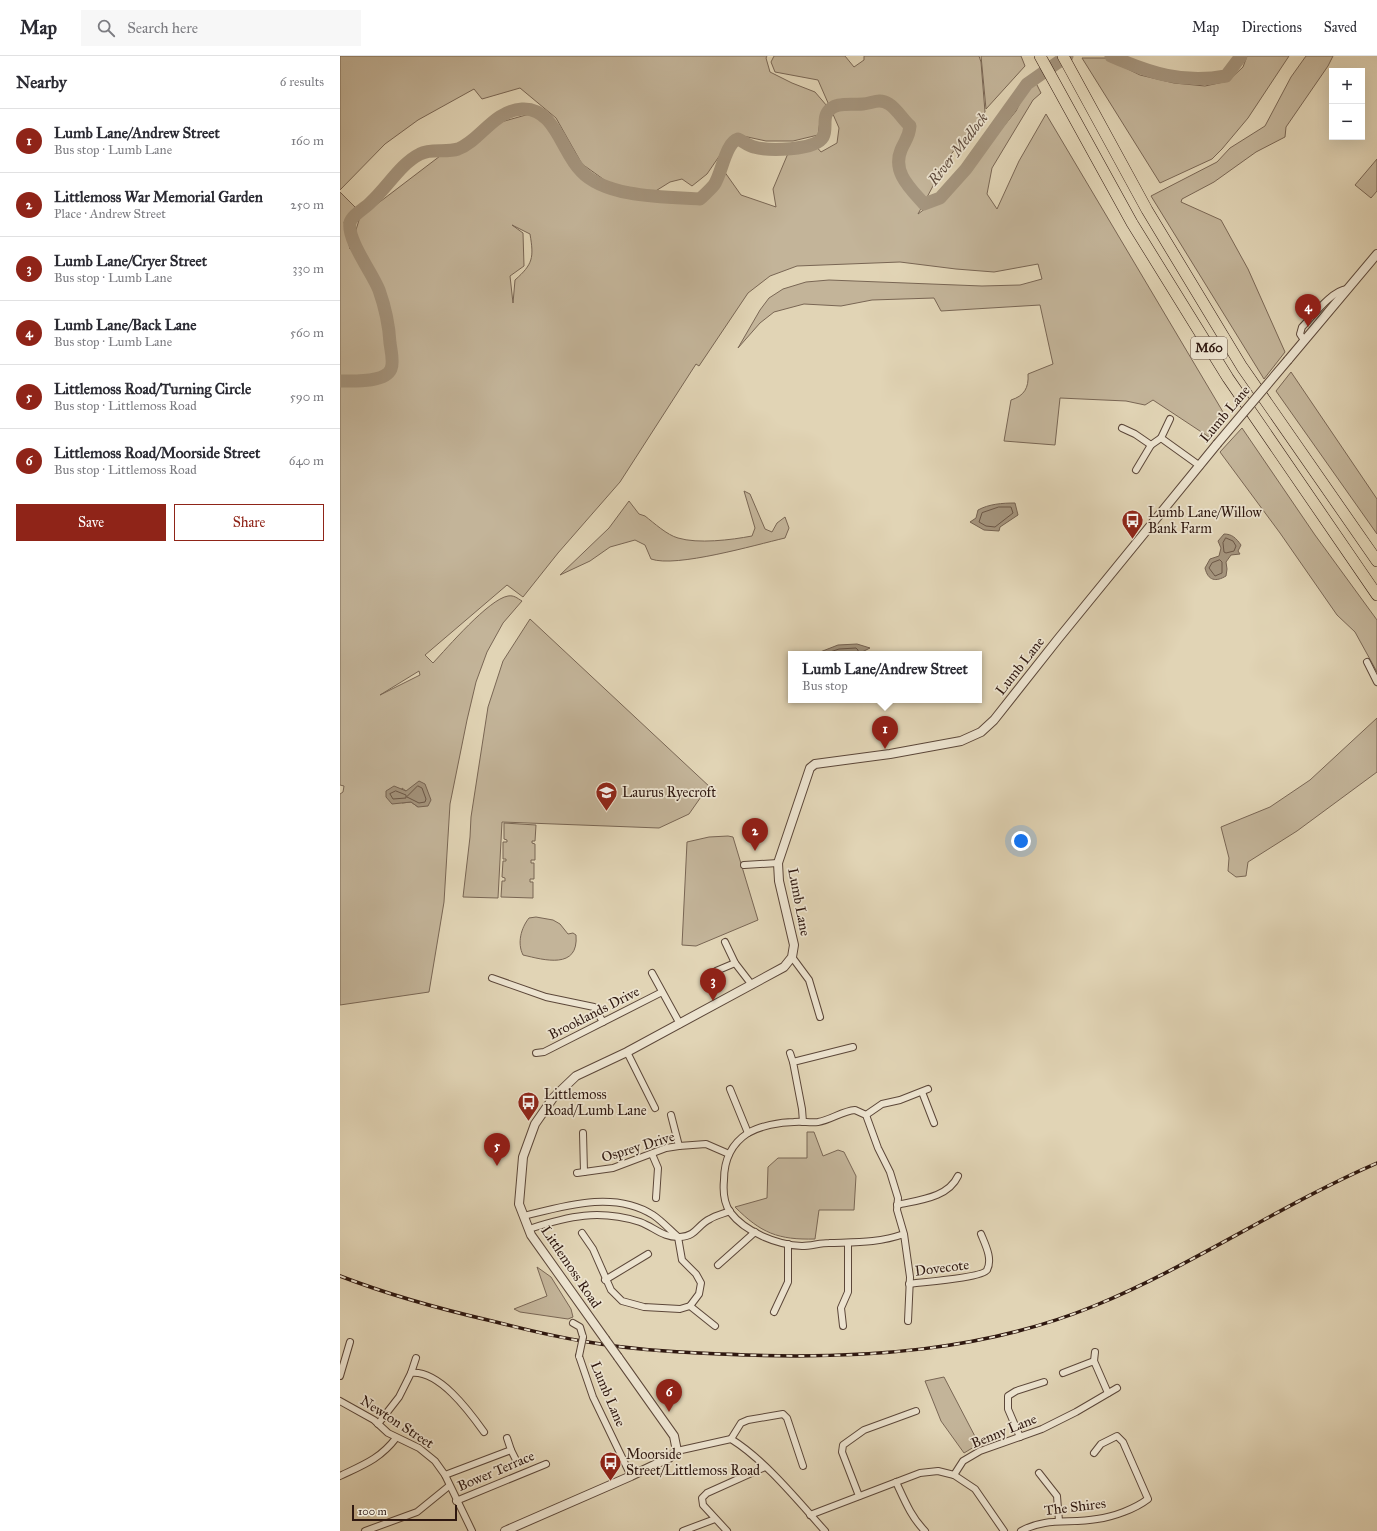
<!DOCTYPE html>
<meta charset="utf-8">
<style>
body{margin:0;font-family:"IM FELL Great Primer",serif;background:#f7f7f7;color:#2b2b33}
.controls{position:absolute;right:12px;top:12px;display:grid;overflow:hidden;border-radius:0px;box-shadow:0 4px 16px #0002}
.controls button{width:36px;height:36px;display:grid;place-items:center;padding:0;border:0;border-bottom:1px solid #e1e1e2;background:#fff;color:#2b2b33;font:20px sans-serif}
.scale{position:absolute;left:12px;bottom:10px;width:105px;box-sizing:border-box;padding-left:4px;border:2px solid #2f1810;border-top:0;font-size:11px;line-height:14px;white-space:nowrap;color:#2f1810;-webkit-text-stroke:3px #ece3cf;paint-order:stroke}
.you{position:absolute;left:681px;top:785px;width:14px;height:14px;margin:-10px;border:3px solid #fff;border-radius:50%;background:#1a73e8;box-shadow:0 0 0 6px #1a73e833}
.badge{display:grid;place-items:center;width:26px;height:26px;border-radius:50%;background:#8f2418;color:#fff;font-size:13px;font-weight:700}
.pin{position:absolute;translate:-50% -33px;filter:drop-shadow(0 1px 2px #0008)}
.pin::after{content:'';position:absolute;top:21px;width:14px;height:12px;background:inherit;clip-path:polygon(0 0,100% 0,50% 100%)}
.popup{position:absolute;left:448px;top:595px;width:194px;height:52px;box-sizing:border-box;display:grid;place-content:center;border-radius:0px;background:#fff;filter:drop-shadow(0 1px 3px #0005);font-size:13px;white-space:nowrap;color:#7c7c81}
.popup b{font-size:15px;color:#2b2b33}
.popup::after{content:'';position:absolute;left:50%;top:100%;margin-left:-8px;border:8px solid transparent;border-top-color:#fff}
.list{margin:0;padding:0;list-style:none}
h2{display:flex;justify-content:space-between;align-items:center;height:52px;margin:0;padding:0 16px;font-size:17px}
h2 small{font-size:13px;font-weight:400;color:#7c7c81}
.list li{display:grid;grid-template-columns:26px 1fr auto;gap:12px;align-items:center;box-sizing:border-box;height:64px;padding:0 16px;border-top:1px solid #e1e1e2}
.list b{display:block;font-size:15px;white-space:nowrap}
.list p{margin:0;font-size:13px;white-space:nowrap;color:#7c7c81}
.list em{font-size:13px;font-style:normal;color:#7c7c81}
.actions{display:flex;gap:8px;padding:12px 16px}
.actions a{flex:1;padding:9px 0;border:1px solid #8f2418;border-radius:0px;text-align:center;font-size:14px;color:#8f2418}
.actions .main{background:#8f2418;color:#fff}
.icon{flex:none;width:22px;height:22px;fill:none;stroke:currentColor;stroke-width:2;stroke-linecap:round;stroke-linejoin:round}
.map{position:relative;flex:none;width:1037px;height:1475px;overflow:hidden}
header{display:flex;align-items:center;gap:24px;box-sizing:border-box;height:56px;padding:0 20px;background:#fff;border-bottom:1px solid #e1e1e2}
header strong{font-size:19px}
nav{display:flex;gap:22px;margin-inline-start:auto;font-size:14px}
.search{width:280px;height:36px;background:#f7f7f7;display:flex;align-items:center;gap:10px;box-sizing:border-box;padding:0 14px;border-radius:0px;color:#7c7c81;font-size:15px}
main{display:flex}
aside{flex:1;background:#fff}
.map>svg:first-child{display:block}
.green{fill:#c3b499;stroke:#796654;fill-rule:evenodd}
.water{fill:#a4947d;stroke:#756251}
.lines{fill:none;stroke-linecap:round;stroke-linejoin:round}
.shore{stroke:#6a5646;stroke-width:1}
.river{stroke:#a4947d;stroke-width:13}
.minor-casing{stroke:#5c4739;stroke-width:8}
.tertiary-casing{stroke:#5c4739;stroke-width:10}
.motorway-casing{stroke:#2f1810;stroke-width:12}
.minor{stroke:#ece3cf;stroke-width:6}
.tertiary{stroke:#ece3cf;stroke-width:8}
.motorway{stroke:#e1d4b5;stroke-width:11}
.rail-casing{stroke:#2f1810;stroke-width:3.5}
.rail{stroke:#ece3cf;stroke-width:2;stroke-dasharray:6;stroke-linecap:butt}
.minor-bridge-casing{stroke:#5c4739;stroke-width:8;stroke-linecap:butt}
.tertiary-bridge-casing{stroke:#5c4739;stroke-width:10;stroke-linecap:butt}
.minor-bridge{stroke:#ece3cf;stroke-width:6}
.tertiary-bridge{stroke:#ece3cf;stroke-width:8}
.labels{text-anchor:middle;dominant-baseline:central;stroke-width:3.5;stroke-linejoin:round;paint-order:stroke}
.shield{fill:#ece3cf;stroke:#685549;stroke-width:1}
.shield-label{font-size:13px;font-weight:bold;fill:#2f1810}
.street-label{font-size:14px;fill:#2f1810;stroke:#ece3cf}
.poi-label{font-size:14px;fill:#2f1810;stroke:#ece3cf;text-anchor:start}
.water-label{font-size:15px;font-style:italic;fill:#5e4a3c;stroke:#ece3cf}
</style>
<header>
<strong>Map</strong>
<div class="search"><svg class="icon" aria-label="search" viewBox="0 0 24 24"><circle cx="10" cy="10" r="6"/><path d="M15 15l6 6"/></svg>Search here</div>
<nav><a>Map</a><a>Directions</a><a>Saved</a></nav>
</header>
<main>
<aside>
<h2>Nearby<small>6 results</small></h2>
<ul class="list">
<li><span class="badge">1</span><div><b>Lumb Lane/Andrew Street</b><p>Bus stop · Lumb Lane</p></div><em>160 m</em></li>
<li><span class="badge">2</span><div><b>Littlemoss War Memorial Garden</b><p>Place · Andrew Street</p></div><em>250 m</em></li>
<li><span class="badge">3</span><div><b>Lumb Lane/Cryer Street</b><p>Bus stop · Lumb Lane</p></div><em>330 m</em></li>
<li><span class="badge">4</span><div><b>Lumb Lane/Back Lane</b><p>Bus stop · Lumb Lane</p></div><em>560 m</em></li>
<li><span class="badge">5</span><div><b>Littlemoss Road/Turning Circle</b><p>Bus stop · Littlemoss Road</p></div><em>590 m</em></li>
<li><span class="badge">6</span><div><b>Littlemoss Road/Moorside Street</b><p>Bus stop · Littlemoss Road</p></div><em>640 m</em></li>
</ul>
<div class="actions"><a class="main">Save</a><a>Share</a></div>
</aside>
<div class="map">
<svg width="1037" height="1475" viewBox="0 0 1037 1475">
<rect width="100%" height="100%" fill="#e1d4b5"/>
<filter id="stains"><feTurbulence type="fractalNoise" baseFrequency=".005" numOctaves="4"/><feColorMatrix values="0 0 0 0 .2 0 0 0 0 .09 0 0 0 0 .02 0 0 0 .5 -.17"/></filter>
<radialGradient id="worn" r=".72"><stop offset=".6" stop-color="#630" stop-opacity="0"/><stop offset="1" stop-color="#630" stop-opacity=".3"/></radialGradient>
<g class="green">
<polygon points="0,0 427,0 426,2 430,16 452,27 475,36 487,50 481,58 478,79 453,85 426,85 403,80 391,83 367,118 352,130 342,123 330,126 314,136 270,128 242,108 216,62 180,32 142,43 134,33 78,64 45,88 0,134"/>
<path d="M434,0H505L514,11L524,4V0H639L641,6L645,56L608,102L578,158L590,149L603,145L676,55L687,33L696,27L701,37L693,44L652,112L647,138L657,153L679,105L706,58L886,361L869,381L813,344L805,349L786,345L720,342L715,389L664,385L671,344C684,340 689,332 688,318L713,308L700,249L601,255L594,242L532,244L501,250L464,248L434,256L420,267L398,292L420,254L429,242L443,233L466,226L489,224L642,230L680,229L702,223L698,208L654,216L616,213L560,206L457,210L430,220L408,237L359,310L356,308L280,426L218,497L183,541L167,529L85,599L93,607C107,592 149,543 168,540C174,539 177,542 182,545L163,567L147,596L136,626L127,664L110,748L104,846L89,936L0,949V738L3,736L4,730L0,729V136L16,152L4,166L10,193L20,161L100,100L126,95L149,73L161,66L193,57L205,66L240,122L270,136L311,144H361L377,131L384,115L401,139L436,151L433,133L449,95L475,89L481,96L497,87L499,72L478,24L435,16L431,6ZM172,169L190,178C194,202 193,208 175,224L173,247L170,220L184,210L183,177ZM79,615L80,619L40,639ZM62,732L66,735L78,751L71,746L62,747Z"/>
<polygon points="641,0 681,0 685,10 646,53"/>
<polygon points="907,0 949,0 908,62 882,93 872,103 820,127 742,2 765,2 800,19 834,27 865,30 888,25 903,11"/>
<polygon points="966,0 993,0 988,10 946,71 945,81 916,96 874,126 842,143 841,146 881,164 908,213 945,296 924,323 811,140 877,106 890,92 925,70 951,21"/>
<polygon points="1037,103 1037,135 1031,142 1015,129"/>
<polygon points="951,316 1037,443 1037,478 936,335"/>
<polygon points="902,372 975,479 1037,564 1037,616 1015,576 997,559 940,477 880,396"/>
<path d="M404,435L410,438L425,473L432,476L437,467L445,461L449,472L445,482C415,489 336,512 311,503L305,489L295,484L270,491L250,505L220,519L269,472L289,445L299,458L305,460C314,467 327,479 338,482C358,488 391,484 412,480L415,472Z"/>
<polygon points="190,563 371,732 363,738 349,758 319,772 162,766 158,842 123,841 130,781 131,761 148,651 163,605"/>
<polygon points="1037,662 1037,716 957,775 908,806 906,820 896,821 888,815 889,802 881,771 930,751 970,724"/>
<polygon points="164,767 196,769 195,785 192,785 192,787 195,788 195,804 191,804 191,807 194,807 194,823 190,823 190,826 193,826 193,842 161,841 162,825 165,825 165,822 162,821 163,805 166,805 166,803 163,803 163,786 167,786 167,784 164,783"/>
<polygon points="388,780 393,781 418,864 356,890 342,889 347,786 369,781"/>
<path d="M196,861L213,864L220,868L228,878L233,877L236,879C239,914 204,904 183,899C177,887 181,872 189,862Z"/>
<path d="M467,1076H474L483,1100L498,1094L504,1096L516,1120L514,1154H479L475,1183C438,1184 421,1177 395,1151L427,1142L428,1111L438,1102H467Z"/>
<polygon points="197,1211 211,1221 231,1253 233,1261 228,1263 180,1256 174,1253 207,1240"/>
<polygon points="604,1321 639,1388 624,1397 601,1365 585,1325"/>
</g>
<g class="water">
<path d="M675,447L678,459L660,471L659,475L644,474L630,466L636,462L638,454C649,448 662,447 675,447Z"/>
<path d="M884,478C892,478 896,482 901,489L898,495L900,498L891,499L886,506L887,513L886,520C876,526 868,525 865,512L870,503L879,500L881,492L878,485Z"/>
<polygon points="517,588 530,592 518,598 475,598 498,589"/>
<polygon points="79,725 85,728 91,744 88,750 78,751 71,746 52,748 46,741 46,735 54,730 66,735"/>
</g>
<g class="lines">
<g class="shore">
<polygon points="659,451 671,451 673,457 655,471 646,470 639,466 642,457"/>
<polygon points="886,482 893,485 896,490 894,495 886,497 884,496 883,487"/>
<polygon points="880,504 882,506 882,517 875,520 869,512 872,507"/>
<polyline points="484,598 499,593 516,592 518,594 518,598"/>
<polygon points="78,730 82,732 86,743 85,746 79,747 67,741"/>
<polygon points="56,735 66,739 66,742 53,743 50,738"/>
</g>
<g class="river">
<path d="M771,0C810,17 843,28 886,20L901,0"/>
<path d="M0,325C13,325 45,327 51,313C54,306 51,295 50,287C49,269 45,251 39,234C33,218 7,184 10,167C12,159 24,153 30,147C47,132 60,108 80,98C91,92 106,97 118,93C140,85 153,55 182,53C215,51 222,97 241,115C266,142 326,141 360,143C365,138 370,134 374,129C382,118 385,87 398,83C403,85 408,90 414,91C428,95 475,95 483,81C487,74 483,63 487,57C494,45 511,49 523,48C533,47 539,42 549,48C557,53 563,64 570,70C569,82 565,84 561,94C552,116 570,132 584,148L600,142L626,113L687,28L727,0"/>
</g>
<defs>
<g id="minor">
<path d="M964,284L960,278L962,271C972,261 992,234 1007,233"/>
<polyline points="830,363 821,382 860,410"/>
<polyline points="782,372 795,378 811,389 821,382"/>
<polyline points="796,414 811,389"/>
<polyline points="1027,606 1037,626"/>
<polyline points="404,809 438,807"/>
<polyline points="385,886 395,907 412,929"/>
<polyline points="452,901 469,924 480,961"/>
<polyline points="376,915 395,907"/>
<polyline points="312,917 340,968"/>
<polyline points="152,922 206,941 254,951 263,966"/>
<polyline points="287,996 315,1052"/>
<polyline points="196,997 204,996 322,936"/>
<polyline points="450,997 453,1006"/>
<polyline points="390,1033 408,1077"/>
<polyline points="582,1036 594,1067"/>
<polyline points="331,1059 339,1090"/>
<polyline points="526,1059 542,1048 560,1044 588,1033"/>
<polyline points="463,1066 462,1053 453,1006 513,991"/>
<polyline points="243,1077 244,1116"/>
<polyline points="312,1098 318,1112 316,1142"/>
<polyline points="237,1117 273,1112 326,1092 339,1090 366,1088 389,1098"/>
<path d="M557,1149C578,1144 608,1142 618,1120"/>
<path d="M184,1160C224,1150 274,1134 313,1159C322,1165 330,1174 338,1181"/>
<path d="M189,1173C229,1160 259,1153 300,1166C314,1171 323,1182 340,1181C357,1180 357,1169 370,1163C376,1159 383,1158 390,1155"/>
<polyline points="242,1177 253,1193 271,1234 282,1245 304,1251 340,1253 350,1250 359,1238 361,1227 356,1218 342,1204 338,1181"/>
<path d="M564,1178C538,1187 516,1186 489,1187C480,1187 471,1190 462,1190C437,1189 405,1176 390,1156C384,1147 383,1134 384,1124C384,1105 391,1088 408,1077C420,1070 440,1066 454,1066C462,1065 470,1067 478,1066C491,1064 502,1055 515,1054L526,1059L538,1092L550,1116L558,1142L557,1154L564,1178L570,1221L568,1265"/>
<polyline points="378,1209 415,1176"/>
<polyline points="265,1224 308,1198"/>
<path d="M569,1228C582,1226 642,1222 647,1214C653,1203 645,1188 641,1178"/>
<polyline points="350,1250 375,1270"/>
<polyline points="434,1256 448,1226 448,1188"/>
<polyline points="233,1267 240,1271 243,1281"/>
<polyline points="503,1270 501,1252 508,1236 508,1188"/>
<polyline points="239,1300 253,1341 291,1420"/>
<polyline points="754,1305 755,1296"/>
<polyline points="71,1317 76,1302"/>
<polyline points="723,1317 754,1305 768,1337"/>
<polyline points="0,1320 10,1286"/>
<polyline points="0,1345 34,1364 48,1377 79,1392 95,1405 105,1419 132,1475"/>
<path d="M38,1368L59,1341L71,1317C99,1314 129,1355 144,1376"/>
<polyline points="680,1381 668,1353 668,1340 676,1335 704,1326"/>
<polyline points="391,1383 401,1367 408,1364 443,1358 447,1362 463,1410"/>
<polyline points="171,1394 176,1404"/>
<path d="M337,1395L391,1383C425,1404 458,1445 485,1475"/>
<polyline points="699,1417 717,1440 719,1465"/>
<polyline points="105,1419 171,1394 167,1382"/>
<polyline points="614,1419 635,1433 664,1475"/>
<path d="M0,1420C23,1409 40,1403 56,1382"/>
<path d="M556,1426C564,1443 571,1461 585,1475"/>
<polyline points="519,1440 502,1396 503,1389 524,1374 576,1355"/>
<polyline points="116,1445 206,1408"/>
<polyline points="470,1459 580,1417 598,1415 614,1419 623,1405 640,1395 702,1373 736,1356 777,1332"/>
<polyline points="25,1475 77,1456 109,1430"/>
<polyline points="343,1475 375,1463"/>
<polyline points="387,1475 363,1449 362,1442 367,1437 425,1411"/>
<path d="M681,1475C706,1461 730,1468 757,1463C773,1461 795,1453 808,1443L783,1386L777,1380L761,1388L754,1397"/>
</g>
<g id="tertiary">
<polyline points="948,304 1037,198"/>
<polyline points="265,1283 191,1179 179,1148 183,1101 195,1068 213,1042 236,1020 287,996 444,911 452,901 454,889 439,825 438,807 470,712 475,708 550,698 621,685 641,676 654,664 718,583 877,388"/>
<polyline points="165,1475 291,1420 329,1402 337,1395 334,1380 278,1301"/>
</g>
<g id="motorway">
<polyline points="700,0 792,167 888,322 1037,539"/>
<polyline points="723,0 807,154 902,311 1037,505"/>
</g>
</defs>
<use href="#minor" class="minor-casing"/>
<use href="#tertiary" class="tertiary-casing"/>
<use href="#motorway" class="motorway-casing"/>
<use href="#minor" class="minor"/>
<use href="#tertiary" class="tertiary"/>
<use href="#motorway" class="motorway"/>
<defs>
<path id="rail" d="M0,1220C49,1239 100,1253 152,1265C183,1273 215,1281 248,1286C299,1295 353,1297 406,1299C523,1303 644,1295 754,1250C852,1210 940,1149 1037,1107"/>
</defs>
<use href="#rail" class="rail-casing"/>
<use href="#rail" class="rail"/>
<defs>
<polyline id="minor-bridge" points="239,1300 243,1281"/>
<g id="tertiary-bridge">
<polyline points="877,388 948,304"/>
<polyline points="265,1283 278,1301"/>
</g>
</defs>
<use href="#minor-bridge" class="minor-bridge-casing"/>
<use href="#tertiary-bridge" class="tertiary-bridge-casing"/>
<use href="#minor-bridge" class="minor-bridge"/>
<use href="#tertiary-bridge" class="tertiary-bridge"/>
</g>
<defs>
<symbol id="bus-pin" viewBox="-11 -11 22 30"><path d="M0 17L-7.5 6A9.5 9.5 0 1 1 7.5 6Z" fill="#8f2418" stroke="#ece3cf"/><path d="M-5-6H5V4H4V6H2V4H-2V6H-4V4H-5ZM-3.5-4V0h7V-4ZM-3.5 1.2v1.5H-2V1.2ZM2 1.2v1.5H3.5V1.2Z" fill="#fff"/></symbol>
<symbol id="school-pin" viewBox="-11 -11 22 30"><path d="M0 17L-7.5 6A9.5 9.5 0 1 1 7.5 6Z" fill="#8f2418" stroke="#ece3cf"/><path d="M0-5L7-2L0 1L-7-2ZM-4 1L0 2.5L4 1V4Q0 6-4 4Z" fill="#fff"/></symbol>
</defs>
<g fill-rule="evenodd">
<use href="#bus-pin" x="780" y="452" width="25" height="34"/>
<use href="#school-pin" x="254" y="724" width="25" height="34"/>
<use href="#bus-pin" x="176" y="1034" width="25" height="34"/>
<use href="#bus-pin" x="258" y="1394" width="25" height="34"/>
</g>
<g class="labels">
<rect class="shield" x="851" y="281" width="36" height="22" rx="3"/>
<g class="shield-label">
<text x="869" y="292">M60</text>
</g>
<g class="street-label">
<text transform="translate(885 358) rotate(-50)">Lumb Lane</text>
<text transform="translate(680 610) rotate(-52)">Lumb Lane</text>
<text transform="translate(459 846) rotate(79)">Lumb Lane</text>
<text transform="translate(254 957) rotate(-27)">Brooklands Drive</text>
<text transform="translate(298 1091) rotate(-17)">Osprey Drive</text>
<text transform="translate(231 1211) rotate(56)">Littlemoss Road</text>
<text transform="translate(602 1212) rotate(-7)">Dovecote</text>
<text transform="translate(268 1338) rotate(67)">Lumb Lane</text>
<text transform="translate(57 1366) rotate(33)">Newton Street</text>
<text transform="translate(664 1375) rotate(-22)">Benny Lane</text>
<text transform="translate(156 1415) rotate(-23)">Bower Terrace</text>
<text transform="translate(735 1451) rotate(-7)">The Shires</text>
</g>
<g class="poi-label">
<text x="808" y="456">Lumb Lane/Willow<tspan x="808" dy="16">Bank Farm</tspan></text>
<text x="282" y="736">Laurus Ryecroft</text>
<text x="204" y="1038">Littlemoss<tspan x="204" dy="16">Road/Lumb Lane</tspan></text>
<text x="286" y="1398">Moorside<tspan x="286" dy="16">Street/Littlemoss Road</tspan></text>
</g>
<g class="water-label">
<text transform="translate(618 93) rotate(-52)">River Medlock</text>
</g>
</g>
<rect width="100%" height="100%" filter="url(#stains)"/>
<rect width="100%" height="100%" fill="url(#worn)"/>
</svg>
<div class="controls">
<button>+</button>
<button>−</button>
</div>
<div class="scale">100 m</div>
<div class="you"></div>
<div class="pin badge" style="left:545px;top:693px">1</div>
<div class="popup"><b>Lumb Lane/Andrew Street</b>Bus stop</div>
<div class="pin badge" style="left:415px;top:795px">2</div>
<div class="pin badge" style="left:373px;top:945px">3</div>
<div class="pin badge" style="left:968px;top:271px">4</div>
<div class="pin badge" style="left:157px;top:1110px">5</div>
<div class="pin badge" style="left:329px;top:1356px">6</div>
</div>
</main>
